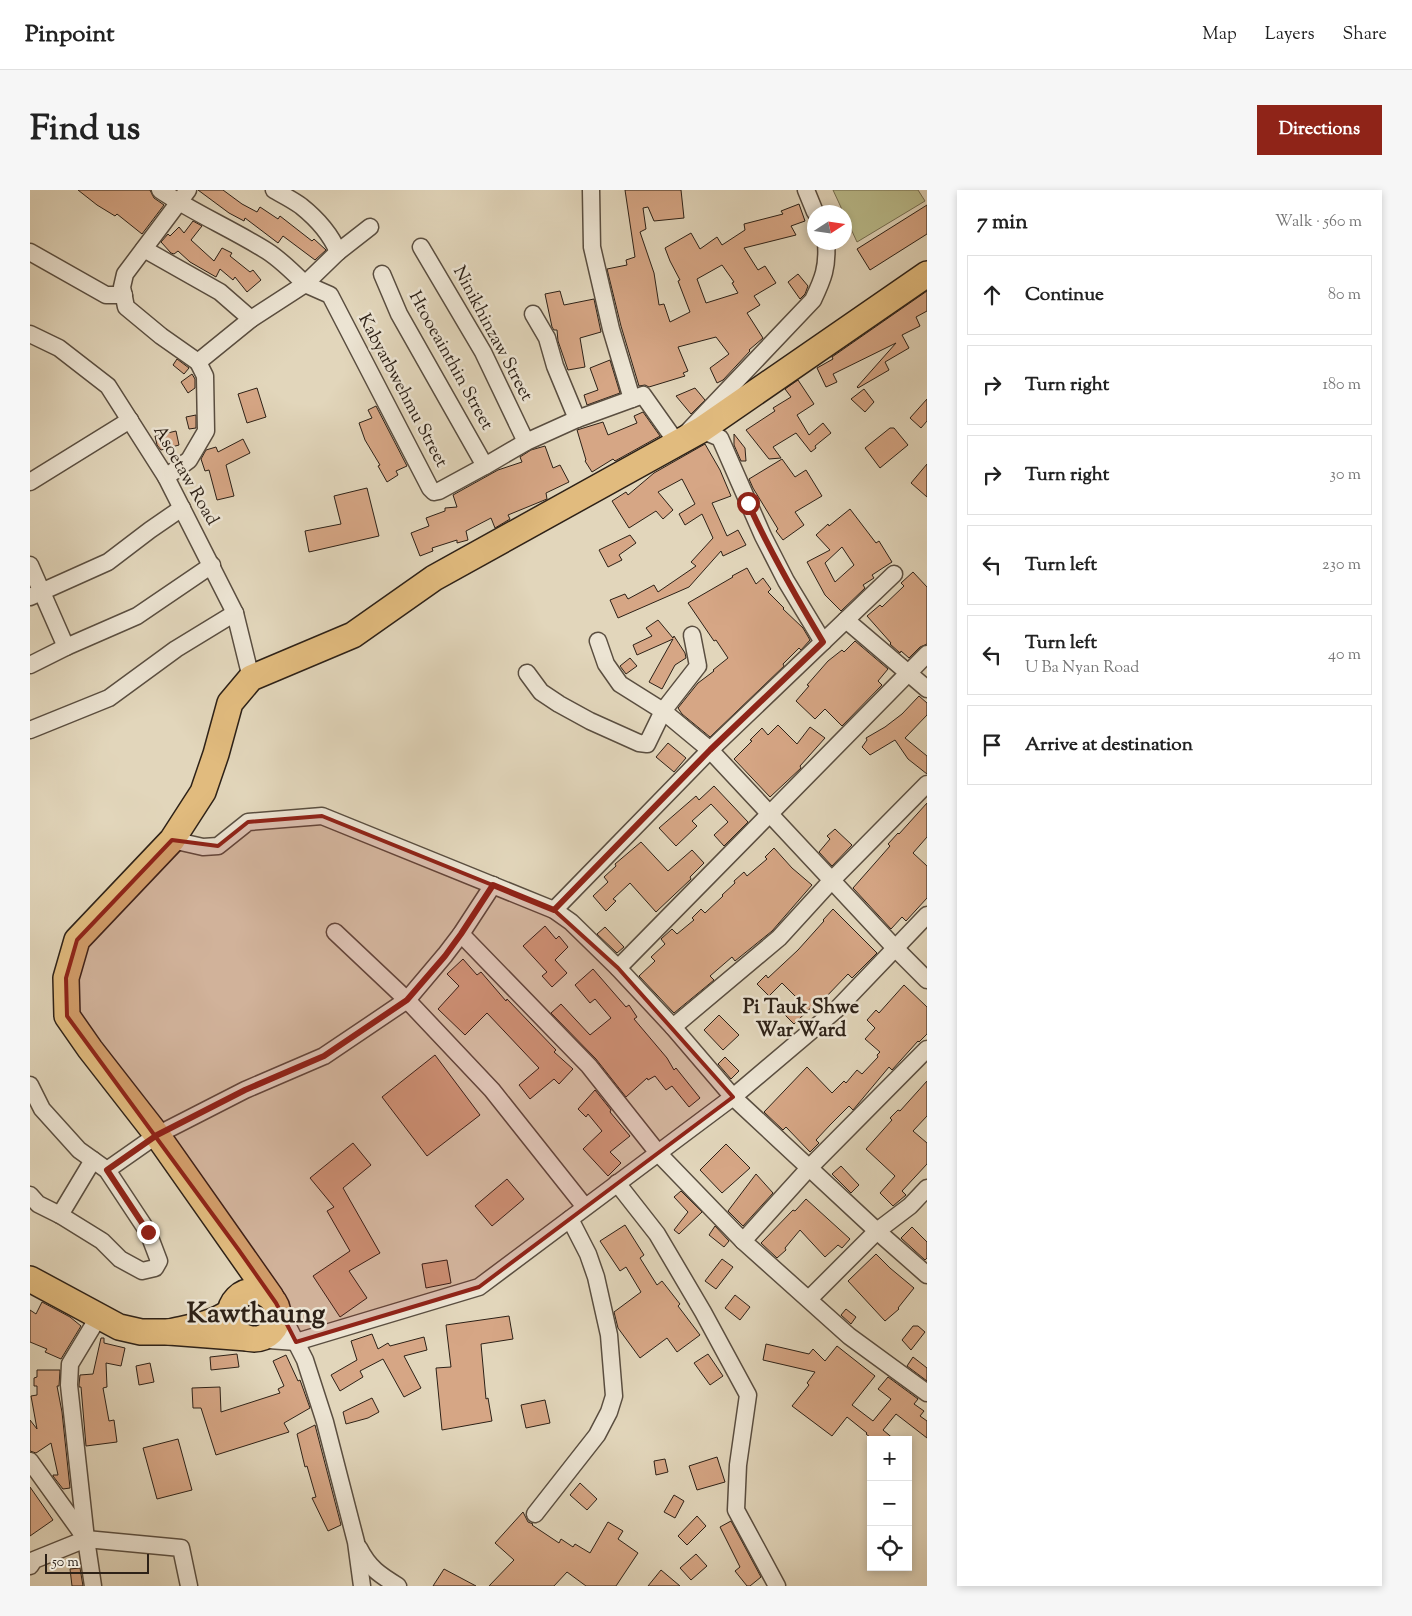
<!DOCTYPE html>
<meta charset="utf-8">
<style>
body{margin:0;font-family:"Sorts Mill Goudy",serif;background:#f6f6f6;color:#222}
.controls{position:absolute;right:15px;bottom:15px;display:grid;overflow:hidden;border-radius:0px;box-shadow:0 2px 8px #0003}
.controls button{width:45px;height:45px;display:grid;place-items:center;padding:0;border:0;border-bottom:1px solid #e0e0e0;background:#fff;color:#222;font:25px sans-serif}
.compass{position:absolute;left:777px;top:15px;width:45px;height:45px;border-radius:50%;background:#fff;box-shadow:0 2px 8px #0003;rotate:78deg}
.scale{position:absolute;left:15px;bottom:12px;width:104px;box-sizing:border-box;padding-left:5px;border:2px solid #2d2117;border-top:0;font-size:14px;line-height:18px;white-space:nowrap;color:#2d2117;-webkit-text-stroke:4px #ece4d3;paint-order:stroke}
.stop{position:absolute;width:15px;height:15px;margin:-11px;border:4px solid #8f2418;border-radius:50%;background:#fff}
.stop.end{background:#8f2418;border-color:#fff;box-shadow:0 1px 5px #0008}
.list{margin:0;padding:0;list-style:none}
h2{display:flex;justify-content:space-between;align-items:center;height:65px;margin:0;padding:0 20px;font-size:21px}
h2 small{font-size:16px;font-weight:400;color:#767676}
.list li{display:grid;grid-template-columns:32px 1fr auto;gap:15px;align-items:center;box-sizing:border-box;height:80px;margin:0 10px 10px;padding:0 10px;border:1px solid #e0e0e0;border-radius:0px}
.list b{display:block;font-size:19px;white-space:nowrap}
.list p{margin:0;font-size:16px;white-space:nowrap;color:#767676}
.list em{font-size:16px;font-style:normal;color:#767676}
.icon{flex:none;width:28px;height:28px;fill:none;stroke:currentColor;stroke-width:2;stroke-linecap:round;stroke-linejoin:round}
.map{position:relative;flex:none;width:897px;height:1396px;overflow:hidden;border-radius:0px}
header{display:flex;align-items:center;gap:30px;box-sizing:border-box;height:70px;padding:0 25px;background:#fff;border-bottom:1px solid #e0e0e0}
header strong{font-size:24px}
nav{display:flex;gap:28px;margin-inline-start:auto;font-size:18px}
.intro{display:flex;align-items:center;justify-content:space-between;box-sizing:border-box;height:120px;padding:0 30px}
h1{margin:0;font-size:35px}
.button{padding:12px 22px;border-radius:0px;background:#8f2418;color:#fff;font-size:18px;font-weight:700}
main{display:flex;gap:30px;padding:0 30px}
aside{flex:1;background:#fff;border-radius:0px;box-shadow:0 2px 8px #0003}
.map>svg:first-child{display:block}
.green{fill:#babc8c;stroke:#746e52}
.building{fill:#d6a685;stroke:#2d2117;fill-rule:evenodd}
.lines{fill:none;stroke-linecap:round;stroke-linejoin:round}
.minor-casing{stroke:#5a4e40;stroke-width:19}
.highway-casing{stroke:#2d2117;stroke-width:28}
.minor{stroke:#ece4d3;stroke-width:16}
.highway{stroke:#e1bb7e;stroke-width:25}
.route{stroke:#8f2418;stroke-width:6}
.marked{fill:#8f2418;fill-opacity:0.2;stroke:#8f2418;stroke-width:4;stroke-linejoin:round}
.labels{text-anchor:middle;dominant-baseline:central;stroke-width:5;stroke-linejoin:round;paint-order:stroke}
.street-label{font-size:18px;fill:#2d2117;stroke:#ece4d3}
.quarter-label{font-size:20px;font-weight:bold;fill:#2d2117;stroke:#ece4d3}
.town-label{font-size:28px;font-weight:bold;fill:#2d2117;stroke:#ece4d3}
</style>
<header>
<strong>Pinpoint</strong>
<nav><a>Map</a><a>Layers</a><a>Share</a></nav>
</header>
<div class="intro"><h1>Find us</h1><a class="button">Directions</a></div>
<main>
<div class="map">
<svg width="897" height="1396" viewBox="0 0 897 1396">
<rect width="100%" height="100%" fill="#e2d6bb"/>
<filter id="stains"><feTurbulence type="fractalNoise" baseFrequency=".004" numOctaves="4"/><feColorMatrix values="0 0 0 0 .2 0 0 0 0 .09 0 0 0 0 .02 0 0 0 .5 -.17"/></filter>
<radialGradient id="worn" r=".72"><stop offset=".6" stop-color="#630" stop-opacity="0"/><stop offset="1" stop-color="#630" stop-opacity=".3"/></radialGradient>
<polygon class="green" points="803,0 888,0 895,11 827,52"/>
<g class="building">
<polygon points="48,0 120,0 124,8 134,15 112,44 87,24 85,26 67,15"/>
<polygon points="168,0 193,0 212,14 227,22 230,17 248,29 250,26 282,51 284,49 296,60 285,70 253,46 248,53 215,28 214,31 199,23"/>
<path d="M595,0H651L654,28L624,31L618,17L613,18L616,39L610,42L624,83L629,115L634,114L640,132L660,122L648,91L650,90L640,71L635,58L661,43L670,59L687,47L692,55L715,40L714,34L753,24L751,21L769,14L775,31L761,36L766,45L714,58L728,80L735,76L746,93L724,106L730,115L717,123L733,148L719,160L720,161L693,190L687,193L680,178L699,164L686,147L648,157L658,181L653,183L655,186L619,197L615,195L609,196L591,136L577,79L597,75L596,70L605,67ZM692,75L704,92L702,93L708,103L676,113L667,89Z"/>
<polygon points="897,15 897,44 840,80 827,59"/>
<polygon points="163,31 172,36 161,50 184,71 192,58 202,63 200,66 220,82 223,80 231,90 217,102 205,87 203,90 190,79 186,87 160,72 148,61 144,64 141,63 131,52 138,44 140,46 149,37 154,43"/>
<polygon points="768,84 778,96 775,104 770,109 758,92"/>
<polygon points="530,101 534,115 564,109 571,142 550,148 555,177 538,180 528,151 527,140 524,140 522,137 515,104"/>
<polygon points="897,101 897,121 886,127 890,136 872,145 879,158 855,172 859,180 828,198 827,197 866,153 803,184 807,192 796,197 787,178 803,169 802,167"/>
<polygon points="147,169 159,178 154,184 143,175"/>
<polygon points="580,170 590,203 557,215 554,205 568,200 560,178"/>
<polygon points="162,184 165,189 165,198 158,203 151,192"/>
<polygon points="768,190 784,214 767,225 779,245 793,233 801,243 785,256 786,258 781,262 766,243 743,257 751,268 739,269 716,240 745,221 743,218 761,207 755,199"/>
<polygon points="227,198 236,227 217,233 208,204"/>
<polygon points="665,198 675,210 661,224 646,206"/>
<polygon points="834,199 844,212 835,222 821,209"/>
<polygon points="897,209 897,231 891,238 880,228"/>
<polygon points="346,216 377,276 366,281 368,285 357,292 348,276 350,275 335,250 329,233 342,228 338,220"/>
<polygon points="613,222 630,246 585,271 583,269 562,282 555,271 556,270 547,240 573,232 578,245 607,233 604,226"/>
<polygon points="166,225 166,238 159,239 156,227"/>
<polygon points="860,238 864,238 878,255 850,278 835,258"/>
<polygon points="146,241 149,255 131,260 127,255 125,246"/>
<polygon points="704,244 715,258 716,271 711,271 704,255"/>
<polygon points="213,249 220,263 196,275 204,306 187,310 179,280 175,281 171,269 176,260 186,257 188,262"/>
<polygon points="675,254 690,280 701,306 682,313 697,346 708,340 716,355 693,366 691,361 659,397 588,428 580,410 595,404 598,409 624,395 628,402 666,376 661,372 683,348 672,324 655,335 649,324 665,314 652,289 628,302 643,320 633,329 626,321 599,338 582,311 596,302 598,305 624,283"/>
<polygon points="515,256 523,278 530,275 539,292 516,303 517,309 478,325 480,329 465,338 461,328 436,341 438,350 427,353 427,350 402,358 403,361 390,366 381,343 399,336 396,328 415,321 415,318 427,317 423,305 468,280 492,272 490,267 501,260"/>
<polygon points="752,269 765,287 776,280 792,306 765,322 774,335 753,350 746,341 748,339 723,298 719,289"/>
<polygon points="897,274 897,307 881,293"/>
<polygon points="337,298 349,346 279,362 275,341 311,334 304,306"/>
<path d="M820,319L846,353L849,351L862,372L842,385L844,388L833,395L835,398L811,421L795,405L777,372L800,360L786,345L798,334L799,336ZM812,357L824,375L805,392L795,373Z"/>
<polygon points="600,345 606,353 589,365 592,370 578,377 569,360"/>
<polygon points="717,378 726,394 733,388 741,399 738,402 754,418 753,419 773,438 780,450 771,460 769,458 753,474 754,476 680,547 652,524 648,518 668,493 684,481 683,480 698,468 686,450 684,451 658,413 703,387 702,386"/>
<polygon points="883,382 897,397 897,454 890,457 879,468 871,461 870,463 860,454 861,453 837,426 850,415 852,417 874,396 871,393"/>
<polygon points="628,430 643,448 644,446 655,463 656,468 645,475 632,499 619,492 643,449 607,465 603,455 622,446 616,438"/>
<polygon points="825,451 858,479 848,491 852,495 812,536 795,519 785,529 766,511 779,496 777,495 798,471 812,460 814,462"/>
<polygon points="600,468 607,476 596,484 590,476"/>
<polygon points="889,506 897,513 897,525 875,548 897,566 897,584 878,569 865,550 840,565 832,557 837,550 836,548 855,537 872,524"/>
<polygon points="748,535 767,554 780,537 795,548 770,576 771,578 740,607 704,569 722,551 720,550 732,538 738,545"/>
<polygon points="638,553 656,568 644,582 626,567"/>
<polygon points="684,596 718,632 694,656 684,645 698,632 681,614 662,631 667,636 646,656 629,638 666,606 669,610"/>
<polygon points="897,613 897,647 883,663 897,676 897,708 876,731 872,727 861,739 823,698 860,656 858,654 868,643 869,644"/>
<polygon points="805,639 822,655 802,676 789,662 800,649 797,646"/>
<polygon points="611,652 638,681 662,660 674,673 660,687 661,689 626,722 600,693 583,709 586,711 576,721 563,706 578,692 574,687 586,676 585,674"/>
<polygon points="744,658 762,678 782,695 742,741 705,771 702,767 680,786 684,790 644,823 609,786 625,771 621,767 635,754 631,749 642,739 647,744 664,730 662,728 671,719 675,723 693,706 692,705 705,693 704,691 714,682 717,686 737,669 735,667"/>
<polygon points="803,719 847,763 822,788 818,784 794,809 792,807 764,834 755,825 769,810 752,793 739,806 727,794 736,785 738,788 768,760 794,731 793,730"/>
<polygon points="515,736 526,749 529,746 538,757 525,770 537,783 522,797 512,786 517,782 493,756"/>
<polygon points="575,737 594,757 587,763 567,744"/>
<polygon points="433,769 447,785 451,782 476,811 477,809 526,860 524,862 543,879 529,894 524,889 500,909 489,895 509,878 457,823 435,845 408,819 429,796 417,784"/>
<polygon points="563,779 596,817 599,815 607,827 604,829 637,868 644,880 646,878 670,908 659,917 642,896 636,900 625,886 618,890 617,888 596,907 566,869 521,823 531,814 560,845 581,828 565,809 560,813 545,795"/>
<polygon points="874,795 897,817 897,844 889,852 888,851 862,880 859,877 823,920 819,916 800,935 786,950 789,953 780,962 756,937 753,940 734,922 777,877 802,903 814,891 816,893 827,880 832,884 848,867 847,865 850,862 835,849 845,838 837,830 846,820 849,823"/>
<polygon points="689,825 709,845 693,860 674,840"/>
<polygon points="405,865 450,925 397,966 352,907"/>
<polygon points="695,867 709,881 701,889 688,874"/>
<polygon points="897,891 897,926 883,941 897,953 897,974 872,1001 876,1005 863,1016 850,1003 865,986 836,959 862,930 860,928 868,920 870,921"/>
<polygon points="565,900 581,920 580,922 600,946 580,962 591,973 578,986 553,959 572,941 558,924 556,927 548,919"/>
<polygon points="323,953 341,975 313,998 350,1063 319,1081 337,1108 310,1127 283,1086 320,1061 297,1021 304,1017 280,988"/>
<polygon points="696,954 720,978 692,1003 670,980"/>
<polygon points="811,976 829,995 821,1003 802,984"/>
<polygon points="726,984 743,1003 713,1036 698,1021"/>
<polygon points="477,989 494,1009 462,1036 445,1016"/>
<polygon points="651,1001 672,1022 649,1044 644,1040 658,1022 644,1007"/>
<polygon points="776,1009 820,1049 812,1058 808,1055 795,1067 770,1040 755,1058 756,1060 747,1068 731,1053 763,1020 765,1021"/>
<polygon points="595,1035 614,1065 610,1068 627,1095 632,1091 650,1114 648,1116 670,1145 647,1162 637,1148 610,1168 588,1138 584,1122 611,1102 596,1077 590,1081 570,1051"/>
<polygon points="685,1036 699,1051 694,1057 679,1045"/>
<polygon points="882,1037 897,1052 897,1068 895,1070 871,1048"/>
<polygon points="846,1064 860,1078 884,1098 868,1118 869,1119 855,1131 818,1091"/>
<polygon points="692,1069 703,1077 686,1099 675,1091"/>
<polygon points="417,1070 421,1093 396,1098 392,1074"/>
<polygon points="705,1105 720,1117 710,1130 695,1118"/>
<polygon points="12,1112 40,1127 51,1136 31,1169 15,1162 17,1159 0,1152 0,1120 6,1124"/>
<polygon points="816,1119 826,1127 821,1134 811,1125"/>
<polygon points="479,1126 483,1149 451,1154 456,1209 458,1208 462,1231 412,1240 406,1178 421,1177 416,1135"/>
<polygon points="883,1136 888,1136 895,1142 881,1160 872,1150"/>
<polygon points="342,1144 348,1159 358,1153 360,1156 394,1147 397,1160 374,1166 391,1198 374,1207 353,1169 330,1181 333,1187 310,1201 301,1185 327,1170 321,1151"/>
<polygon points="71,1148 74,1148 74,1153 95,1158 91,1176 76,1173 77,1197 73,1198 79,1231 84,1230 87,1252 56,1256 51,1197 49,1197 49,1195 50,1185 63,1184"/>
<polygon points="736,1154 779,1164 783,1159 795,1171 807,1156 845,1186 822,1215 843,1231 861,1209 848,1199 858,1187 888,1209 884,1214 894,1221 890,1226 897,1231 897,1248 866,1224 853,1240 865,1250 844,1250 836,1244 837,1243 817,1227 802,1246 762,1216 779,1195 777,1193 785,1182 733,1170"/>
<polygon points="207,1164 209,1177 181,1180 180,1167"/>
<polygon points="678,1164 693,1186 680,1195 664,1173"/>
<polygon points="256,1165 268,1191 270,1190 280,1218 254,1233 259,1242 186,1265 171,1218 163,1218 162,1198 190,1197 191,1222 250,1203 248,1199 254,1196 243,1171"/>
<polygon points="883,1167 897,1178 897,1191 877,1176"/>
<polygon points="120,1173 124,1192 109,1195 106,1176"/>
<polygon points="7,1180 30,1180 29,1196 27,1196 32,1222 40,1298 33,1299 23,1286 23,1285 28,1285 21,1253 6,1263 0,1261 0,1230 7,1239 1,1206 7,1205 7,1196 4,1196 4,1188 7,1187"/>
<polygon points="342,1208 349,1222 338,1228 316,1234 313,1222"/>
<polygon points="515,1210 520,1233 496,1238 491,1215"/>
<polygon points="285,1235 311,1335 298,1341 282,1308 286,1307 277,1276 275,1277 267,1244"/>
<polygon points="148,1249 162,1300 127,1309 113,1258"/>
<polygon points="687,1267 695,1292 667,1300 659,1276"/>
<polygon points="635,1269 638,1282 626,1285 624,1271"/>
<polygon points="550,1293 567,1309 557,1320 540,1305"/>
<polygon points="0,1297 23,1330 0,1346"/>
<polygon points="644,1305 654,1311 645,1328 634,1322"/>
<polygon points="493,1322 498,1332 503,1334 502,1335 529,1353 531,1349 543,1357 545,1354 560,1363 578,1332 593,1341 588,1349 608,1363 586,1396 556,1396 537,1382 524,1396 459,1396 484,1370 465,1353"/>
<polygon points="667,1326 676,1336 657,1355 648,1346"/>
<polygon points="701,1331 731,1387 720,1396 717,1396 705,1381 710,1377 690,1337"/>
<polygon points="666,1364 677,1376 661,1390 650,1378"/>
<polygon points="50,1378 53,1396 42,1396 40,1379"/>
<polygon points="414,1379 446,1396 403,1396"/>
<polygon points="631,1380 650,1396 618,1396"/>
</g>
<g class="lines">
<defs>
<g id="minor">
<path d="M130,0C164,23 202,39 237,61C251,70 263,82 275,94L308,62L340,37"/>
<polyline points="158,0 95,84 92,97 96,117 131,146 168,172"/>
<path d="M244,0C253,5 263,10 271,16C286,28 301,45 308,62"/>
<polyline points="561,0 562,57 581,139 602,209"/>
<polyline points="776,0 785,22"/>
<polyline points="391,57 453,162 496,252"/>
<polyline points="114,59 190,102 221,129"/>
<polyline points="0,62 76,105 94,105"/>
<polyline points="352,84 369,124 455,276"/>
<polyline points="503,124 517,148 525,176 547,229"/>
<polyline points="0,144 29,158 78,196 136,287 205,423 221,488"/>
<polyline points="671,240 690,248 733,346 756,391 793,452"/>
<path d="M136,287L159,270L176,241L175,186L168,172L221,129L275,94L300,105L400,298L404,302L409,301L455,276L496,252L547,229L613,205L647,253L783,110C793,89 798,77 796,52"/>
<polyline points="0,292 100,230"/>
<polyline points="0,375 36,457"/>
<polyline points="0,407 78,372 120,340 152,318"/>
<polyline points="816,430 897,499"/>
<polyline points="568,451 576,474 590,494 633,521 680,560 866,759 897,790"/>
<polyline points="0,475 36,457 107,426 182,375"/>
<polyline points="497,483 511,502 529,514 560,531 609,553 617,554 633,521 668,476 662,445"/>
<polyline points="0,540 79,508 146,459 205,423"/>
<polyline points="142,650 173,657 188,656 218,632 292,626 524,720 541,732 588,778 643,837 703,907 847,1041 897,1085"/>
<polyline points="524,720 680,560 864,384"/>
<polyline points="305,742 377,810 462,900 555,1017"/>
<polyline points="431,744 559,876 628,963 713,1051 819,1146 897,1203"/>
<polyline points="588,778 897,464"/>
<polyline points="643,837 749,748 802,690 897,594"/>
<polyline points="0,895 12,919 49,960 77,980 118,1042 129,1071 125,1078 112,1081 90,1069 72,1051 30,1025 8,1014 0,1005"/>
<polyline points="77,980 127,945 215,900 294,866 377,810 415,765 431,744 463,695"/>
<polyline points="587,993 627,1044 673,1122 718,1205 708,1275 706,1320 747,1396"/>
<polyline points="30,1025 63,970"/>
<polyline points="713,1051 779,978 897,859"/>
<polyline points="779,1109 847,1041 880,1016 897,998"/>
<polyline points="246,1113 275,1170 295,1232 326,1352 332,1396"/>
<polyline points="225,1149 266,1152 449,1097 703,907 807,819 897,725"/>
<polyline points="0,1271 56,1349 63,1396"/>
<polyline points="505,1324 567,1245 579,1222 584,1206 579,1145 566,1087 558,1064 540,1029"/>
<polyline points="56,1349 151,1358 159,1396"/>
<path d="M329,1358C339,1378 350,1385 368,1396"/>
<polyline points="0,1376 4,1370 56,1349 39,1195 40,1174 69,1126"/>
</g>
<g id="highway">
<polyline points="0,1089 89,1137 111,1142 139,1142"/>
<circle cx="224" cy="1125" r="24"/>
<polyline points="241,1107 127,945 60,859 37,826 36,788 47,750 142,650 173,602 186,564 200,513 221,488 323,445 404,388 671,240 897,84"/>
<path d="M200,1122C181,1135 161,1137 139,1142L217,1148"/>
</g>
</defs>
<use href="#minor" class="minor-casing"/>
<use href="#highway" class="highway-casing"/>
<use href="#minor" class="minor"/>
<use href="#highway" class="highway"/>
</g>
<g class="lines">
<path class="route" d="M118,1042L77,980L127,945L215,900L294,866L377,810L415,766L431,744L463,695L524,720L680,560L793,452C766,407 740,362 718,313"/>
</g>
<path class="marked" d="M292,626L524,720L588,778L703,907L449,1097L266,1152L246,1113L208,1059L37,826L36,788L47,750L142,650L188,656L218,632Z"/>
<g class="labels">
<g class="street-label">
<text transform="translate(462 144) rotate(62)">Ninikhinzaw Street</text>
<text transform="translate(420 171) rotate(61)">Htooeainthin Street</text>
<text transform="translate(372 201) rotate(62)">Kabyarbwehmu Street</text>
<text transform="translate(155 286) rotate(60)">Asoetaw Road</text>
</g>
<g class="quarter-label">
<text x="771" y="818">Pi Tauk Shwe<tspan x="771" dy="23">War Ward</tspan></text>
</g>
<g class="town-label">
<text x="226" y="1125">Kawthaung</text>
</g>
</g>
<rect width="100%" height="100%" filter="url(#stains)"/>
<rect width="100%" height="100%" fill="url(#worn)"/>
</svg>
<div class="controls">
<button>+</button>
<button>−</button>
<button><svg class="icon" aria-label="locate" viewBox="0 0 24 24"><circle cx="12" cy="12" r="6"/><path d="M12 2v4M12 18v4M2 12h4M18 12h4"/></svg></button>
</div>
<svg class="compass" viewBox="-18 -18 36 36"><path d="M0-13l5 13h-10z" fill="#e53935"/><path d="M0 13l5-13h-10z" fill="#767676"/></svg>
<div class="scale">50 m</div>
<div class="stop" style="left:718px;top:313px"></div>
<div class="stop end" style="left:118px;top:1042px"></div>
</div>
<aside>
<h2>7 min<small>Walk · 560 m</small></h2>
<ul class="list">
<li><svg class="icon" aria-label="ahead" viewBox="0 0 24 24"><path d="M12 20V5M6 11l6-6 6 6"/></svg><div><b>Continue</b></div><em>80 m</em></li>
<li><svg class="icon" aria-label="right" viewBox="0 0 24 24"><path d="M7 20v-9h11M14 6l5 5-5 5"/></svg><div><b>Turn right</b></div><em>180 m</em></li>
<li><svg class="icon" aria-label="right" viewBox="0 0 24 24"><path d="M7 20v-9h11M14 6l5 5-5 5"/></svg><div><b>Turn right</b></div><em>30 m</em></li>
<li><svg class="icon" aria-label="left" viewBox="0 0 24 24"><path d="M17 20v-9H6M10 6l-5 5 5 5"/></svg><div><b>Turn left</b></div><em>230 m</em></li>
<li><svg class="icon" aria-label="left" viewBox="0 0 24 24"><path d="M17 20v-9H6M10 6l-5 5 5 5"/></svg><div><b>Turn left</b><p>U Ba Nyan Road</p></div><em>40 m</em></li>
<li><svg class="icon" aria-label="arrive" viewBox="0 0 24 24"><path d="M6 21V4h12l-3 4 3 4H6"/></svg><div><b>Arrive at destination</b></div></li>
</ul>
</aside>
</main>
